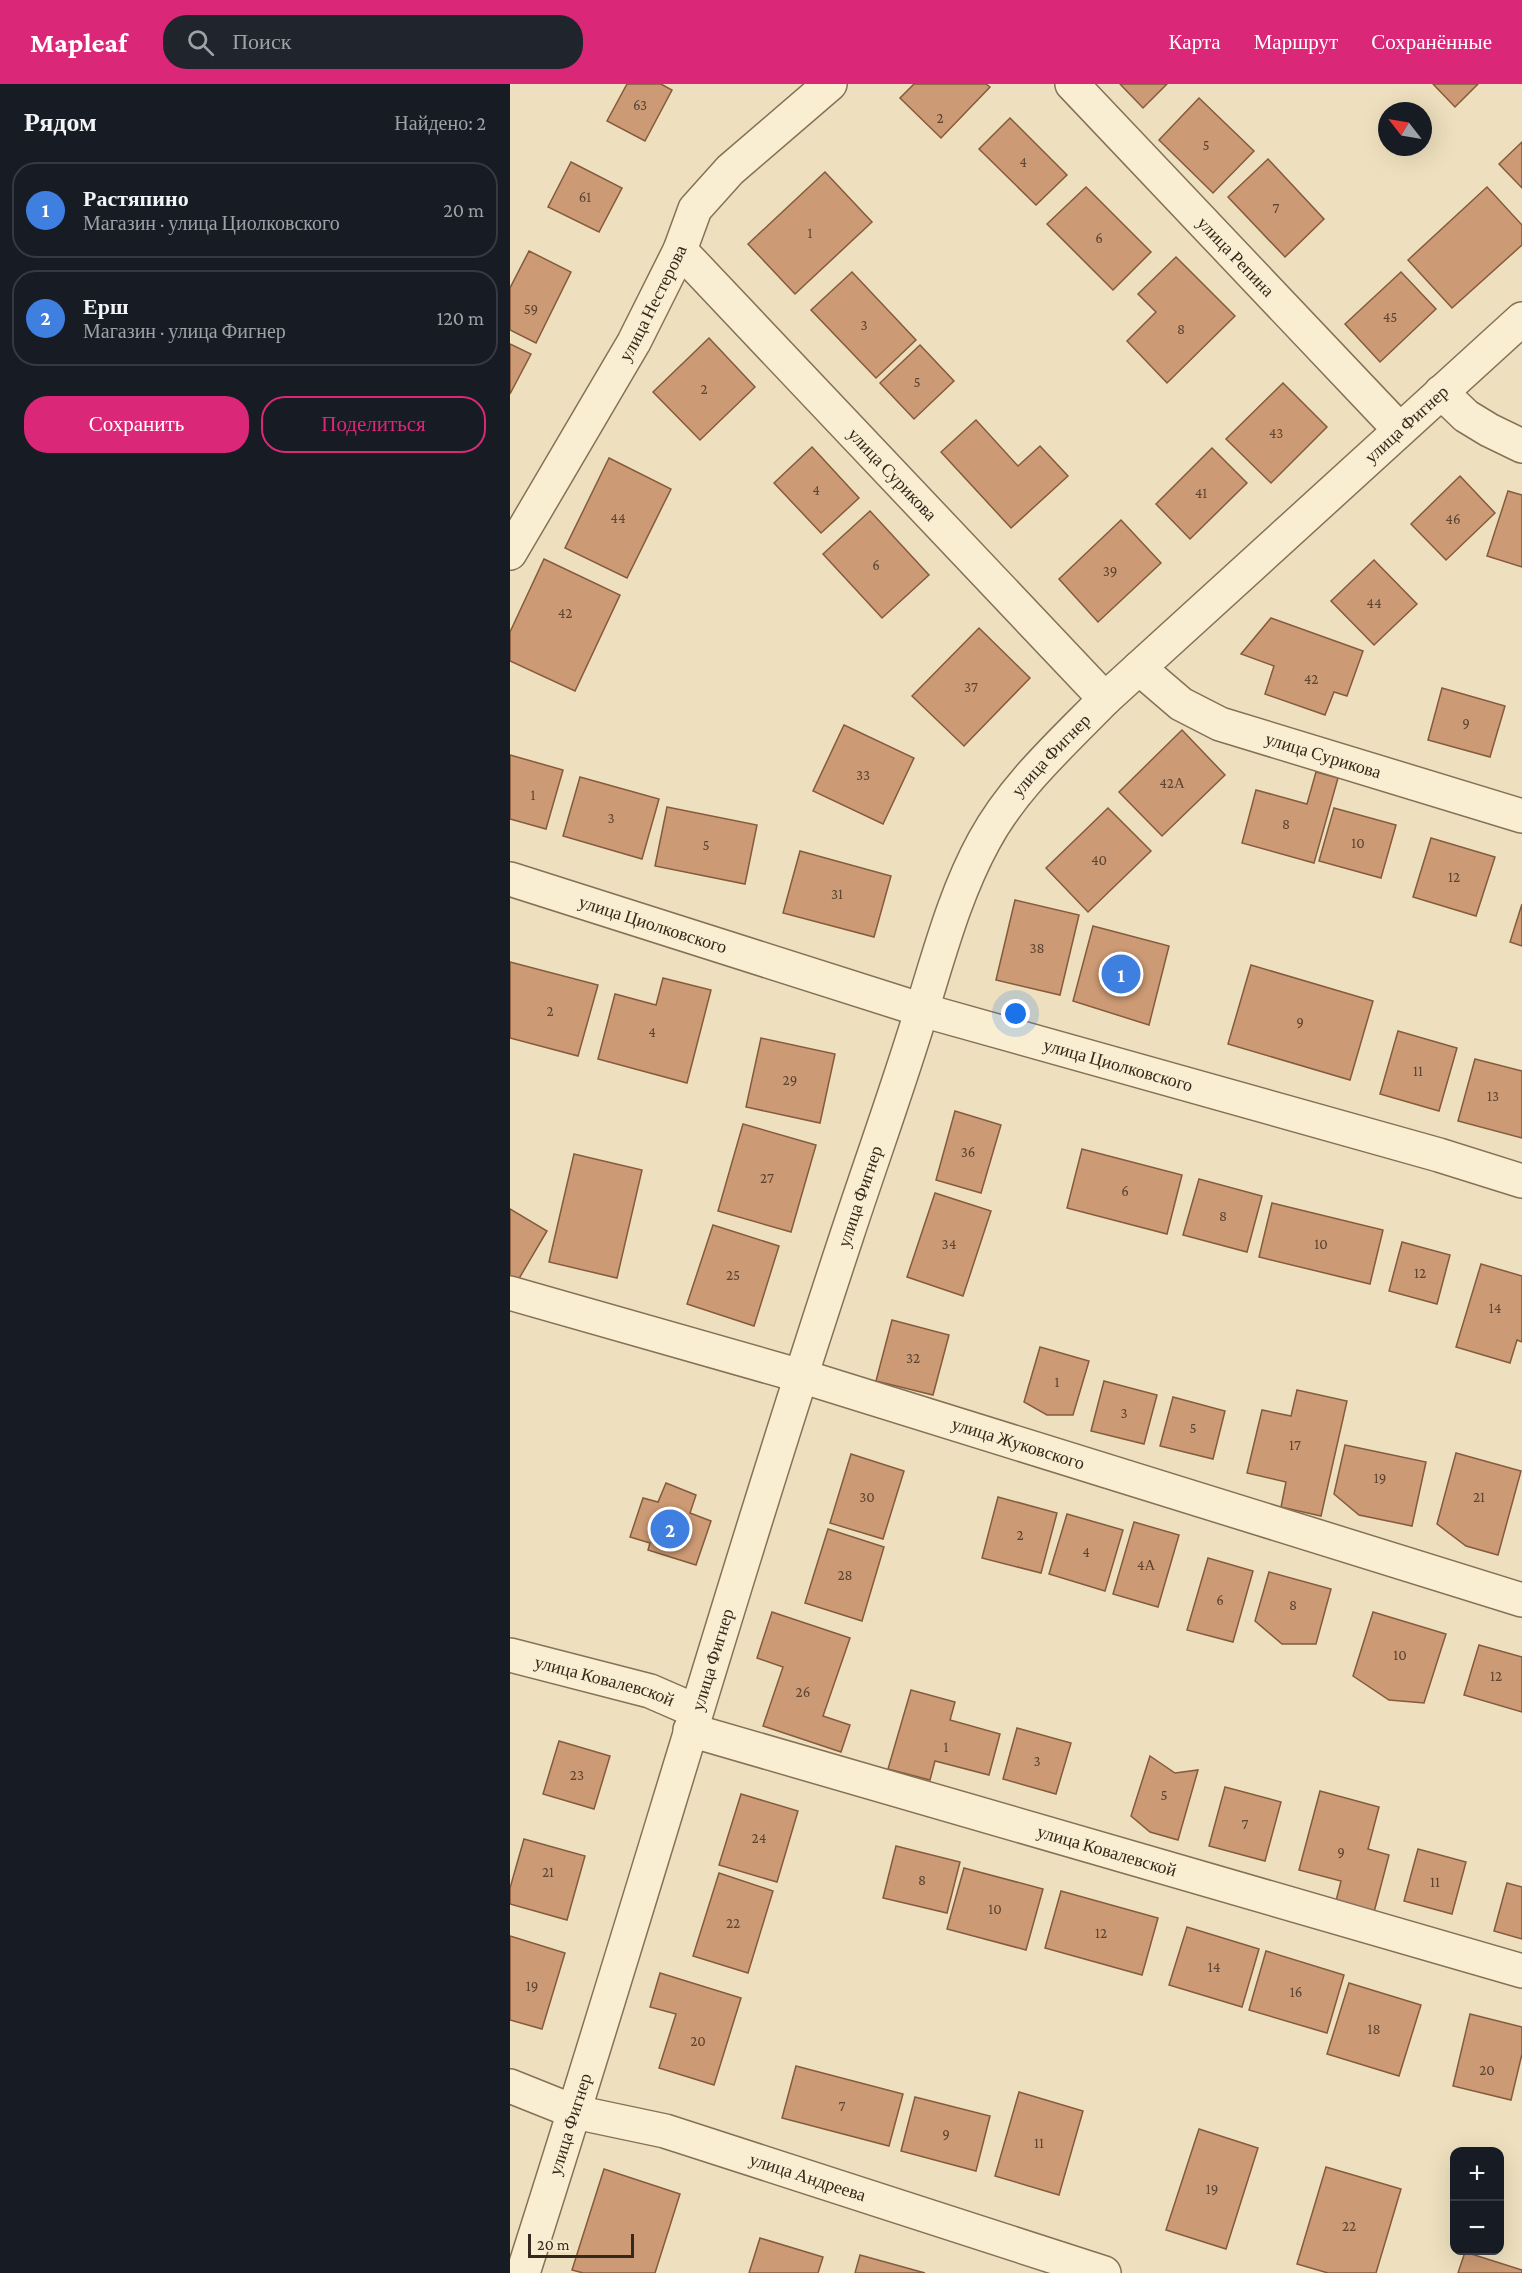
<!DOCTYPE html>
<html lang="ru">
<meta charset="utf-8">
<style>
body{margin:0;font-family:"Crimson Pro",serif;background:#20242c;color:#f1f3f6}
.controls{position:absolute;right:18px;bottom:18px;display:grid;overflow:hidden;border-radius:12px;box-shadow:0 6px 24px #0002}
.controls button{width:54px;height:54px;display:grid;place-items:center;padding:0;border:0;border-bottom:2px solid #363941;background:#171b24;color:#f1f3f6;font:30px sans-serif}
.compass{position:absolute;left:868px;top:18px;width:54px;height:54px;border-radius:50%;background:#171b24;box-shadow:0 6px 24px #0002;rotate:301deg}
.scale{position:absolute;left:18px;bottom:15px;width:106px;box-sizing:border-box;padding-left:6px;border:3px solid #35281c;border-top:0;font-size:16px;line-height:21px;white-space:nowrap;color:#35281c;-webkit-text-stroke:4px #f5eace;paint-order:stroke}
.you{position:absolute;left:506px;top:930px;width:21px;height:21px;margin:-15px;border:4px solid #fff;border-radius:50%;background:#1a73e8;box-shadow:0 0 0 9px #1a73e833}
.badge{display:grid;place-items:center;width:39px;height:39px;border-radius:50%;background:#db2777;color:#fff;font-size:20px;font-weight:700}
.pin{position:absolute;translate:-50% -50%;border:3px solid #fff;box-shadow:0 2px 6px #0006}
.list{margin:0;padding:0;list-style:none}
h2{display:flex;justify-content:space-between;align-items:center;height:78px;margin:0;padding:0 24px;font-size:26px}
h2 small{font-size:20px;font-weight:400;color:#9ea1a6}
.list li{display:grid;grid-template-columns:39px 1fr auto;gap:18px;align-items:center;box-sizing:border-box;height:96px;margin:0 12px 12px;padding:0 12px;border:2px solid #363941;border-radius:24px}
.list b{display:block;font-size:22px;white-space:nowrap}
.list p{margin:0;font-size:20px;white-space:nowrap;color:#9ea1a6}
.list em{font-size:20px;font-style:normal;color:#9ea1a6}
.actions{display:flex;gap:12px;padding:18px 24px}
.actions a{flex:1;padding:14px 0;border:2px solid #db2777;border-radius:24px;text-align:center;font-size:21px;color:#db2777}
.actions .main{background:#db2777;color:#fff}
.icon{flex:none;width:33px;height:33px;fill:none;stroke:currentColor;stroke-width:2;stroke-linecap:round;stroke-linejoin:round}
.map{position:relative;flex:none;width:1012px;height:2189px;overflow:hidden}
header{display:flex;align-items:center;gap:36px;box-sizing:border-box;height:84px;padding:0 30px;background:#db2777;color:#fff}
header strong{font-size:28px}
nav{display:flex;gap:33px;margin-inline-start:auto;font-size:21px}
.search{width:420px;height:54px;background:#20242c;display:flex;align-items:center;gap:15px;box-sizing:border-box;padding:0 21px;border-radius:24px;color:#9ea1a6;font-size:22px}
main{display:flex}
aside{flex:1;background:#171b24}
.map>svg:first-child{display:block}
.building{fill:#cc9a74;stroke:#855b3d;stroke-width:1.5}
.lines{fill:none;stroke-linecap:round;stroke-linejoin:round}
.street-casing{stroke:#867157;stroke-width:36}
.street{stroke:#f9eed1;stroke-width:33}
.labels{text-anchor:middle;dominant-baseline:central;stroke-width:6;stroke-linejoin:round;paint-order:stroke}
.number-label{font-size:15px;fill:#5b4432}
.street-label{font-size:18px;fill:#35281c;stroke:#f5eace}
</style>
<header>
<strong>Mapleaf</strong>
<div class="search"><svg class="icon" aria-label="search" viewBox="0 0 24 24"><circle cx="10" cy="10" r="6"/><path d="M15 15l6 6"/></svg>Поиск</div>
<nav><a>Карта</a><a>Маршрут</a><a>Сохранённые</a></nav>
</header>
<main>
<aside>
<h2>Рядом<small>Найдено: 2</small></h2>
<ul class="list">
<li><span class="badge" style="background:#3f7fe0">1</span><div><b>Растяпино</b><p>Магазин · улица Циолковского</p></div><em>20 m</em></li>
<li><span class="badge" style="background:#3f7fe0">2</span><div><b>Ерш</b><p>Магазин · улица Фигнер</p></div><em>120 m</em></li>
</ul>
<div class="actions"><a class="main">Сохранить</a><a>Поделиться</a></div>
</aside>
<div class="map">
<svg width="1012" height="2189" viewBox="0 0 1012 2189">
<rect width="100%" height="100%" fill="#eee0be"/>
<g class="building">
<polygon points="117,0 151,0 162,6 135,57 97,37"/>
<polygon points="404,0 476,0 480,3 431,54 390,14"/>
<polygon points="610,0 657,0 633,24"/>
<polygon points="923,0 968,0 945,23"/>
<polygon points="689,14 744,67 703,109 649,56"/>
<polygon points="500,34 557,91 526,121 469,65"/>
<polygon points="1012,58 1012,104 989,80"/>
<polygon points="758,75 814,135 775,173 718,113"/>
<polygon points="61,78 112,104 89,148 38,123"/>
<polygon points="315,88 362,138 285,210 238,160"/>
<polygon points="576,103 641,168 603,206 537,140"/>
<polygon points="977,103 1012,141 1012,161 942,224 898,176"/>
<polygon points="19,167 61,188 26,259 0,246 0,204"/>
<polygon points="666,173 725,232 657,299 617,257 646,228 628,210"/>
<polygon points="342,188 406,256 366,294 301,226"/>
<polygon points="891,188 926,225 870,278 835,240"/>
<polygon points="199,254 245,303 190,356 143,308"/>
<polygon points="0,260 21,270 0,310"/>
<polygon points="410,261 444,297 404,335 370,299"/>
<polygon points="773,299 817,343 761,399 716,355"/>
<polygon points="466,336 508,382 530,362 558,392 501,444 431,368"/>
<polygon points="302,363 349,414 311,449 264,399"/>
<polygon points="702,364 737,399 680,455 646,420"/>
<polygon points="99,374 161,405 117,494 55,464"/>
<polygon points="950,392 985,429 936,476 901,440"/>
<polygon points="998,407 1012,411 1012,483 977,472"/>
<polygon points="360,427 419,491 372,534 313,470"/>
<polygon points="611,436 651,479 588,538 549,495"/>
<polygon points="34,475 110,511 65,607 0,577 0,548"/>
<polygon points="864,476 907,520 864,561 821,517"/>
<polygon points="761,534 853,567 837,612 824,608 815,631 755,610 764,582 731,570"/>
<polygon points="469,544 520,594 454,662 402,612"/>
<polygon points="932,604 995,622 980,673 918,656"/>
<polygon points="334,641 404,674 373,740 303,707"/>
<polygon points="672,646 715,691 652,752 609,708"/>
<polygon points="0,671 53,686 36,745 0,735"/>
<polygon points="806,688 828,694 804,779 732,759 746,706 797,720"/>
<polygon points="70,693 149,715 132,775 53,752"/>
<polygon points="157,723 247,741 235,800 145,782"/>
<polygon points="598,724 641,767 578,828 536,784"/>
<polygon points="824,724 886,741 871,794 809,777"/>
<polygon points="921,754 985,773 966,832 903,813"/>
<polygon points="290,767 381,792 364,853 273,829"/>
<polygon points="505,816 569,831 550,911 486,896"/>
<polygon points="1012,820 1012,862 1000,858"/>
<polygon points="583,842 659,862 639,941 563,917"/>
<polygon points="0,878 88,901 68,972 0,954"/>
<polygon points="741,881 863,917 840,996 718,960"/>
<polygon points="153,894 201,906 177,999 88,975 105,910 146,921"/>
<polygon points="888,947 947,964 929,1027 870,1010"/>
<polygon points="251,954 325,970 310,1039 236,1023"/>
<polygon points="965,975 1012,987 1012,1054 948,1037"/>
<polygon points="445,1027 491,1041 471,1109 426,1096"/>
<polygon points="233,1040 306,1061 281,1148 208,1127"/>
<polygon points="572,1065 672,1091 657,1150 557,1124"/>
<polygon points="64,1070 132,1086 107,1194 39,1178"/>
<polygon points="689,1095 752,1112 737,1168 673,1151"/>
<polygon points="425,1109 481,1127 453,1212 397,1193"/>
<polygon points="762,1119 873,1146 860,1200 749,1173"/>
<polygon points="0,1125 37,1147 4,1203 0,1201"/>
<polygon points="203,1141 269,1162 244,1242 177,1220"/>
<polygon points="892,1158 940,1171 927,1220 879,1207"/>
<polygon points="971,1180 1012,1192 1012,1258 1007,1256 1000,1279 946,1263"/>
<polygon points="382,1236 439,1251 423,1311 366,1297"/>
<polygon points="530,1263 579,1277 563,1331 537,1331 514,1318"/>
<polygon points="594,1297 647,1311 634,1360 581,1347"/>
<polygon points="787,1306 837,1317 811,1432 771,1423 776,1398 737,1389 752,1326 781,1332"/>
<polygon points="663,1313 715,1327 703,1375 650,1362"/>
<polygon points="835,1361 916,1378 902,1442 849,1431 824,1410"/>
<polygon points="946,1369 1011,1387 988,1471 956,1462 927,1440"/>
<polygon points="341,1370 394,1387 373,1455 320,1439"/>
<polygon points="156,1399 186,1411 180,1429 201,1437 186,1481 138,1466 140,1459 120,1453 133,1414 148,1418"/>
<polygon points="488,1413 547,1429 531,1489 472,1474"/>
<polygon points="557,1430 613,1446 595,1507 539,1490"/>
<polygon points="624,1438 669,1451 648,1523 603,1510"/>
<polygon points="318,1445 374,1463 352,1537 295,1519"/>
<polygon points="698,1474 743,1487 723,1558 677,1546"/>
<polygon points="759,1488 821,1505 806,1560 772,1560 745,1537"/>
<polygon points="262,1528 340,1554 313,1632 340,1641 331,1668 253,1642 273,1583 247,1574"/>
<polygon points="863,1528 936,1550 914,1619 879,1616 843,1592"/>
<polygon points="969,1561 1012,1573 1012,1628 954,1611"/>
<polygon points="401,1606 445,1618 440,1636 490,1650 479,1691 425,1677 420,1696 378,1685"/>
<polygon points="507,1644 561,1659 546,1710 493,1695"/>
<polygon points="49,1657 100,1672 84,1725 33,1710"/>
<polygon points="640,1672 665,1689 688,1686 668,1756 640,1748 621,1732"/>
<polygon points="715,1703 771,1718 755,1777 699,1762"/>
<polygon points="810,1707 869,1723 858,1765 879,1771 863,1832 825,1821 831,1797 789,1786"/>
<polygon points="231,1710 288,1727 267,1798 209,1781"/>
<polygon points="14,1755 75,1772 57,1836 0,1820 0,1804"/>
<polygon points="386,1762 450,1778 437,1829 373,1814"/>
<polygon points="908,1765 956,1778 942,1830 894,1817"/>
<polygon points="454,1784 533,1805 516,1866 437,1845"/>
<polygon points="209,1789 263,1807 238,1889 183,1872"/>
<polygon points="997,1799 1012,1803 1012,1855 984,1847"/>
<polygon points="551,1807 648,1834 632,1891 535,1864"/>
<polygon points="677,1843 749,1865 732,1923 659,1901"/>
<polygon points="0,1852 55,1869 32,1945 0,1936"/>
<polygon points="756,1867 834,1891 817,1949 739,1926"/>
<polygon points="150,1889 231,1914 204,2001 149,1984 166,1930 140,1923"/>
<polygon points="839,1899 911,1921 889,1992 817,1970"/>
<polygon points="960,1930 1012,1943 1012,1970 1001,2016 943,2002"/>
<polygon points="286,1982 393,2010 379,2062 272,2034"/>
<polygon points="509,2008 573,2027 549,2111 485,2092"/>
<polygon points="405,2013 480,2032 466,2087 391,2067"/>
<polygon points="689,2045 748,2064 716,2165 656,2146"/>
<polygon points="816,2083 891,2105 866,2189 818,2189 787,2180"/>
<polygon points="94,2085 170,2110 145,2189 73,2189 62,2186"/>
<polygon points="250,2154 313,2173 308,2189 239,2189"/>
<polygon points="955,2168 1012,2186 1012,2189 948,2189"/>
<polygon points="350,2171 415,2189 345,2189"/>
</g>
<g class="lines">
<defs>
<g id="street">
<path id="s1" d="M562,0L889,345"/>
<path id="s2" d="M170,166L595,615"/>
<polyline points="931,308 956,332 979,346 1012,362"/>
<path id="s3" d="M0,469L124,258L170,166L185,125L220,86L320,0"/>
<path id="s4" d="M629,584L671,620L710,640L1012,732"/>
<path id="s5" d="M0,795L412,926L929,1071L1012,1097"/>
<path id="s6" d="M0,1209L291,1292L1012,1516"/>
<path id="s7" d="M0,1571L140,1607L186,1627"/>
<path id="s8" d="M180,1646L1012,1887"/>
<path id="s9" d="M0,2002L65,2028L155,2047L594,2189"/>
<path id="s10" d="M13,2189C124,1844 223,1495 337,1151C362,1075 389,1001 412,925C430,868 445,810 474,757C503,703 552,659 595,615L1012,235"/>
</g>
</defs>
<use href="#street" class="street-casing"/>
<use href="#street" class="street"/>
</g>
<g class="labels">
<g class="number-label">
<text x="130" y="21">63</text>
<text x="430" y="34">2</text>
<text x="696" y="61">5</text>
<text x="513" y="78">4</text>
<text x="75" y="113">61</text>
<text x="766" y="124">7</text>
<text x="300" y="149">1</text>
<text x="589" y="154">6</text>
<text x="21" y="225">59</text>
<text x="880" y="233">45</text>
<text x="354" y="241">3</text>
<text x="671" y="245">8</text>
<text x="407" y="298">5</text>
<text x="194" y="305">2</text>
<text x="766" y="349">43</text>
<text x="306" y="406">4</text>
<text x="691" y="409">41</text>
<text x="108" y="434">44</text>
<text x="943" y="435">46</text>
<text x="366" y="481">6</text>
<text x="600" y="487">39</text>
<text x="864" y="519">44</text>
<text x="55" y="529">42</text>
<text x="801" y="595">42</text>
<text x="461" y="603">37</text>
<text x="956" y="639">9</text>
<text x="353" y="691">33</text>
<text x="662" y="699">42А</text>
<text x="23" y="711">1</text>
<text x="101" y="734">3</text>
<text x="776" y="740">8</text>
<text x="848" y="759">10</text>
<text x="196" y="761">5</text>
<text x="589" y="776">40</text>
<text x="944" y="793">12</text>
<text x="327" y="810">31</text>
<text x="527" y="864">38</text>
<text x="40" y="927">2</text>
<text x="790" y="938">9</text>
<text x="142" y="948">4</text>
<text x="908" y="987">11</text>
<text x="280" y="996">29</text>
<text x="983" y="1012">13</text>
<text x="458" y="1068">36</text>
<text x="257" y="1094">27</text>
<text x="615" y="1107">6</text>
<text x="713" y="1132">8</text>
<text x="439" y="1160">34</text>
<text x="811" y="1160">10</text>
<text x="910" y="1189">12</text>
<text x="223" y="1191">25</text>
<text x="985" y="1224">14</text>
<text x="403" y="1274">32</text>
<text x="547" y="1298">1</text>
<text x="614" y="1329">3</text>
<text x="683" y="1344">5</text>
<text x="785" y="1361">17</text>
<text x="870" y="1394">19</text>
<text x="357" y="1413">30</text>
<text x="969" y="1413">21</text>
<text x="510" y="1451">2</text>
<text x="576" y="1468">4</text>
<text x="636" y="1481">4А</text>
<text x="335" y="1491">28</text>
<text x="710" y="1516">6</text>
<text x="783" y="1521">8</text>
<text x="890" y="1571">10</text>
<text x="986" y="1592">12</text>
<text x="293" y="1608">26</text>
<text x="436" y="1663">1</text>
<text x="527" y="1677">3</text>
<text x="67" y="1691">23</text>
<text x="654" y="1711">5</text>
<text x="735" y="1740">7</text>
<text x="249" y="1754">24</text>
<text x="831" y="1768">9</text>
<text x="38" y="1788">21</text>
<text x="412" y="1796">8</text>
<text x="925" y="1798">11</text>
<text x="485" y="1825">10</text>
<text x="223" y="1839">22</text>
<text x="591" y="1849">12</text>
<text x="704" y="1883">14</text>
<text x="22" y="1902">19</text>
<text x="786" y="1908">16</text>
<text x="864" y="1945">18</text>
<text x="188" y="1957">20</text>
<text x="977" y="1986">20</text>
<text x="332" y="2022">7</text>
<text x="436" y="2050">9</text>
<text x="529" y="2059">11</text>
<text x="702" y="2105">19</text>
<text x="839" y="2142">22</text>
</g>
<g class="street-label">
<text stroke="none"><textPath href="#s1" startOffset="238">улица Репина</textPath></text>
<text stroke="none"><textPath href="#s3" startOffset="288">улица Нестерова</textPath></text>
<text stroke="none"><textPath href="#s10" startOffset="2100">улица Фигнер</textPath></text>
<text stroke="none"><textPath href="#s2" startOffset="309">улица Сурикова</textPath></text>
<text stroke="none"><textPath href="#s4" startOffset="207">улица Сурикова</textPath></text>
<text stroke="none"><textPath href="#s10" startOffset="1614">улица Фигнер</textPath></text>
<text stroke="none"><textPath href="#s5" startOffset="150">улица Циолковского</textPath></text>
<text stroke="none"><textPath href="#s5" startOffset="636">улица Циолковского</textPath></text>
<text stroke="none"><textPath href="#s10" startOffset="1128">улица Фигнер</textPath></text>
<text stroke="none"><textPath href="#s6" startOffset="530">улица Жуковского</textPath></text>
<text stroke="none"><textPath href="#s10" startOffset="642">улица Фигнер</textPath></text>
<text stroke="none"><textPath href="#s7" startOffset="98">улица Ковалевской</textPath></text>
<text stroke="none"><textPath href="#s8" startOffset="434">улица Ковалевской</textPath></text>
<text stroke="none"><textPath href="#s10" startOffset="156">улица Фигнер</textPath></text>
<text stroke="none"><textPath href="#s9" startOffset="312">улица Андреева</textPath></text>
</g>
</g>
</svg>
<div class="controls">
<button>+</button>
<button>−</button>
</div>
<svg class="compass" viewBox="-18 -18 36 36"><path d="M0-13l5 13h-10z" fill="#e53935"/><path d="M0 13l5-13h-10z" fill="#9ea1a6"/></svg>
<div class="scale">20 m</div>
<div class="you"></div>
<div class="pin badge" style="left:611px;top:890px;background:#3f7fe0">1</div>
<div class="pin badge" style="left:160px;top:1445px;background:#3f7fe0">2</div>
</div>
</main>
